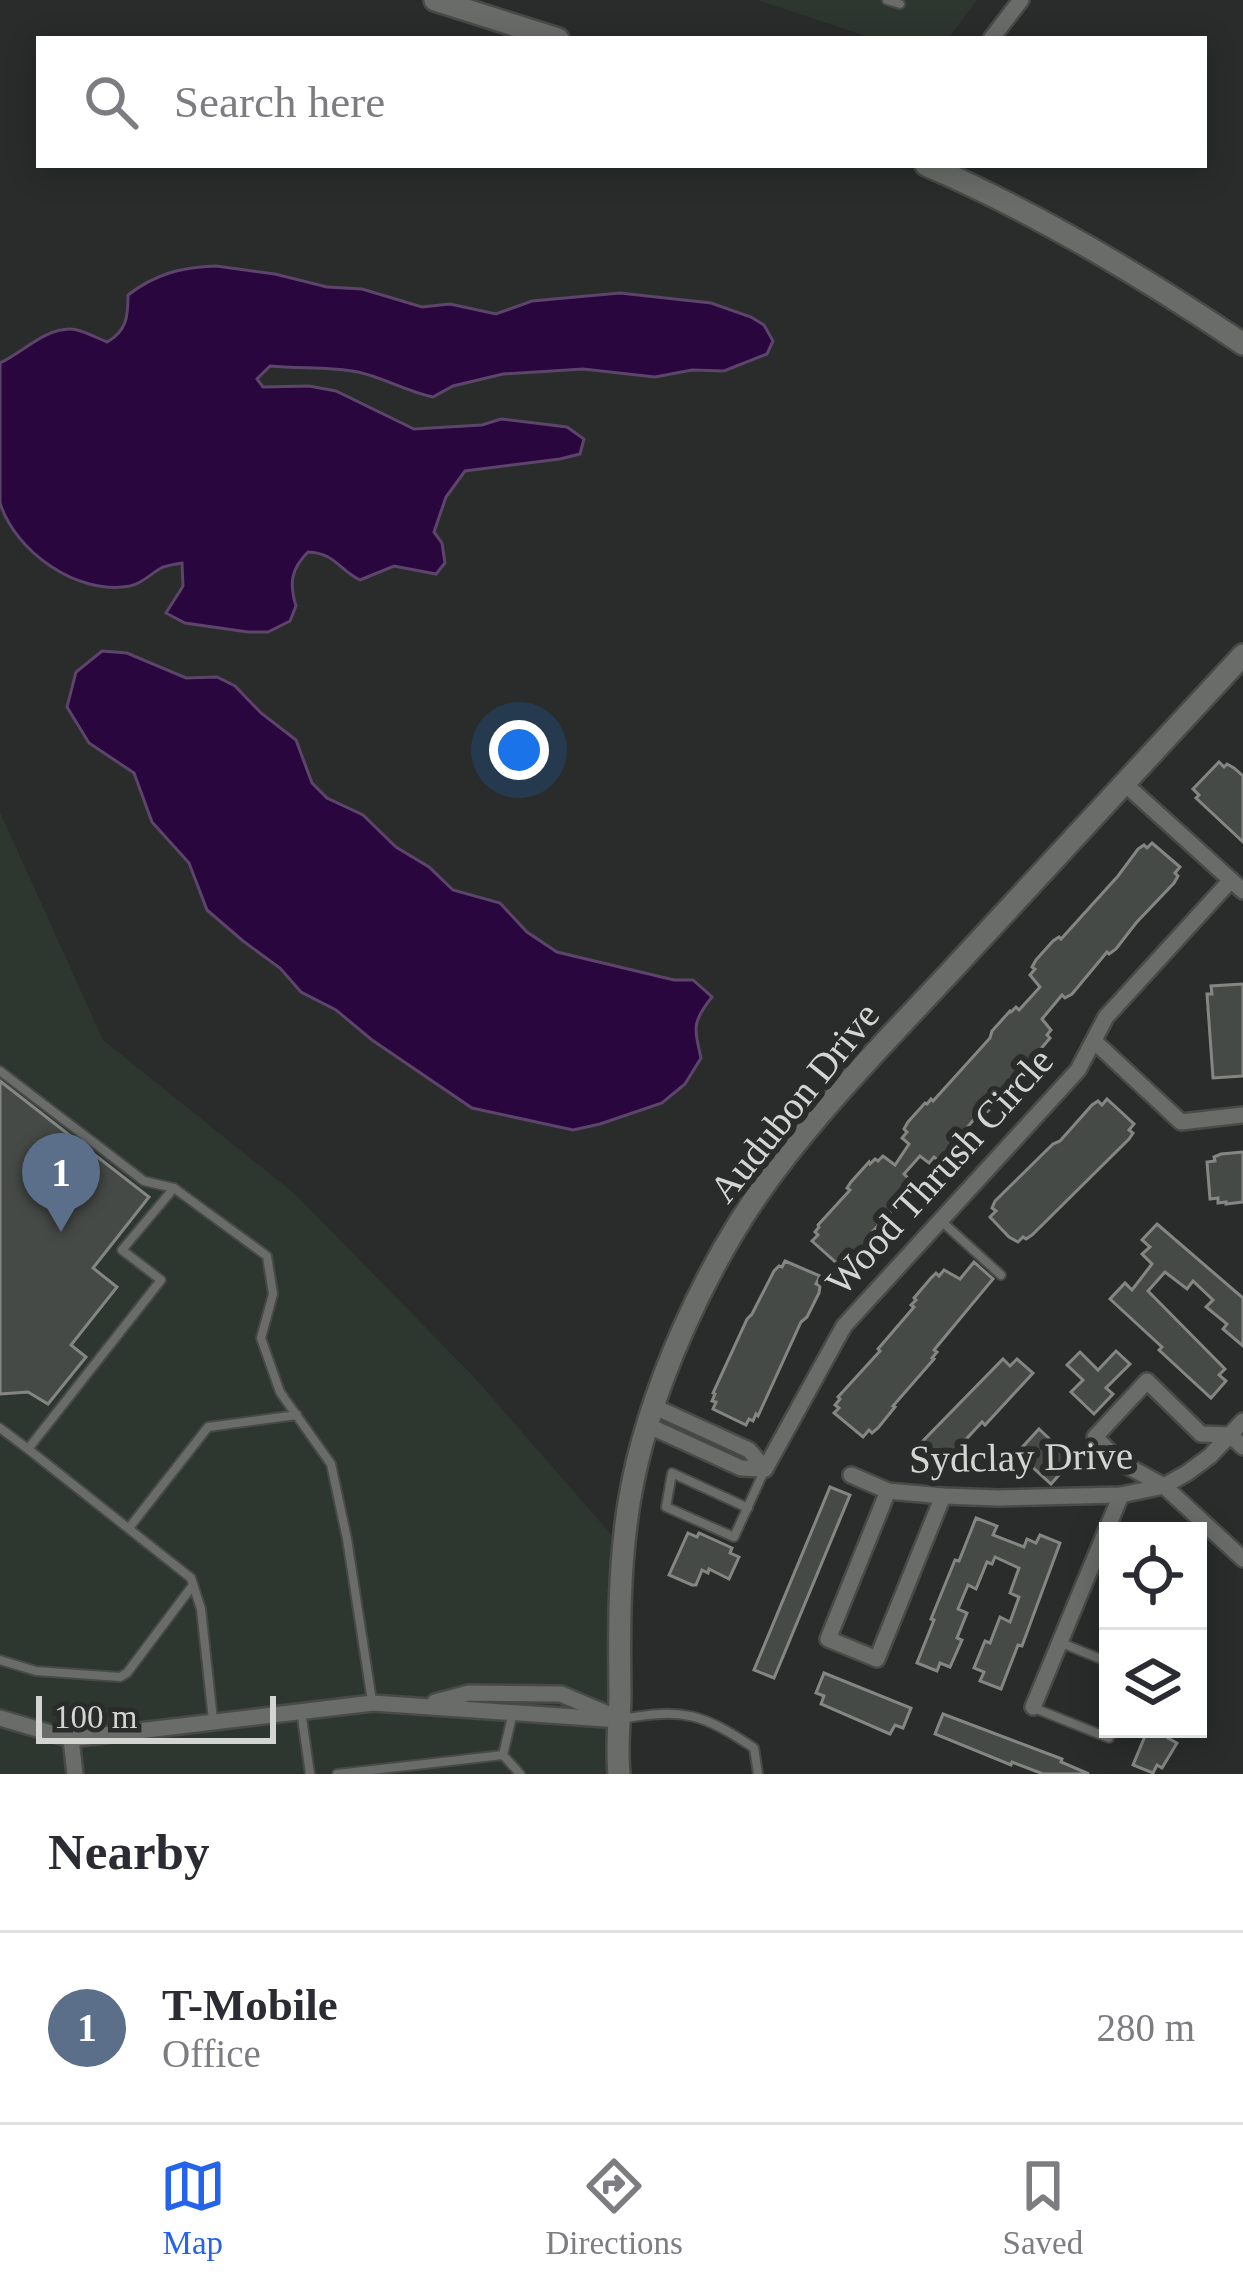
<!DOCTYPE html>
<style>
body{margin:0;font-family:"Times New Roman",serif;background:#f7f7f7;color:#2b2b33}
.controls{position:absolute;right:36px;bottom:36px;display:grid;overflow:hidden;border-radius:0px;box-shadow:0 6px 30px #0003}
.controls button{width:108px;height:108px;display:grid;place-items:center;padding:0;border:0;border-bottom:3px solid #e1e1e2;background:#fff;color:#2b2b33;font:60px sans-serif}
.scale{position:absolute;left:36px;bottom:30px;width:240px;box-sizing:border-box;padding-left:12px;border:6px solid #d3d5d3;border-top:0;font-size:33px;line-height:42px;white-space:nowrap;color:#d3d5d3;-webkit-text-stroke:9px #292c2a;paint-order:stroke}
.you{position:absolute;left:519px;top:750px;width:42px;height:42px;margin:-30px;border:9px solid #fff;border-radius:50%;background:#1a73e8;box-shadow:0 0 0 18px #1a73e833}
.badge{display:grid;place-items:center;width:78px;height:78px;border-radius:50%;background:#2563eb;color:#fff;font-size:39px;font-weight:700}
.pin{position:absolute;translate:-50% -99px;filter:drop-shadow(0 3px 6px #0008)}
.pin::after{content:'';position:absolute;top:63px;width:42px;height:36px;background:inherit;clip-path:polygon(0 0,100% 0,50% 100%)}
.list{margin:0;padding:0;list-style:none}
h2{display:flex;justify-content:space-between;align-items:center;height:156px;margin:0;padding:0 48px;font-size:51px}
h2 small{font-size:39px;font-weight:400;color:#7c7c81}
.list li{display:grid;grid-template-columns:78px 1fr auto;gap:36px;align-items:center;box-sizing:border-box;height:192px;padding:0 48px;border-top:3px solid #e1e1e2}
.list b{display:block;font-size:45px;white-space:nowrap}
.list p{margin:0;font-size:39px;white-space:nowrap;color:#7c7c81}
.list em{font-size:39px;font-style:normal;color:#7c7c81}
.icon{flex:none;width:66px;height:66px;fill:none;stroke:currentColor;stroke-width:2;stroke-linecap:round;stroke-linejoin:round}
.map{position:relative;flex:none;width:1243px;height:1774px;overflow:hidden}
.search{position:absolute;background:#fff;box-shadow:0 6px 30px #0003;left:36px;right:36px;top:36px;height:132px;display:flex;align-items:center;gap:30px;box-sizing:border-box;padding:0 42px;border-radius:0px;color:#7c7c81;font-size:45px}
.sheet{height:348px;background:#fff}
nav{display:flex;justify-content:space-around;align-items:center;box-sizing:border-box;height:168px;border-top:3px solid #e1e1e2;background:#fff;font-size:33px;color:#7c7c81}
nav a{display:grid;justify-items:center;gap:6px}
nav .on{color:#2563eb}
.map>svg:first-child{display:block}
.built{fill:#2e3630}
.water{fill:#29063d;stroke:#5c446a;stroke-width:3}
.building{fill:#464a47;stroke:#838683;stroke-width:3}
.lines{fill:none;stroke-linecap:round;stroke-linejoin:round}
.lane-casing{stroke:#484a48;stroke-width:12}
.street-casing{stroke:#484a48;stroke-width:20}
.secondary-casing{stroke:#484a48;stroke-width:26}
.lane{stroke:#696c69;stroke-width:8}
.street{stroke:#696c69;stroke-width:15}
.secondary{stroke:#696c69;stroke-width:21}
.labels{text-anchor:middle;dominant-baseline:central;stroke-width:12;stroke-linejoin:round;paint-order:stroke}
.street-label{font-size:39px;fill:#d3d5d3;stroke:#292c2a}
</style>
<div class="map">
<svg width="1243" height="1774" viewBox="0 0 1243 1774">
<rect width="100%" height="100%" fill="#292c2a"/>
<g class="built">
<polygon points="758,0 977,0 948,39 875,39"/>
<polygon points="0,812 103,1040 295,1194 474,1377 623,1548 619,1774 0,1774"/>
</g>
<g class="water">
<path d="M216,266L275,274L327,287L362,289L422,307L450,304L496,314L532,301L620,293L711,303L751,317L764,325L773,341L767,354L724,371L692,370L655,377L583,369L503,374L453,386L433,397C407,392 385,378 358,372C329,366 300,369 270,366L257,379L263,387L309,386L336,391L414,429L482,425L501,419L567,427L584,439L580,454L560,459L465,471L446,497L434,532L442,543L445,563L436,574L394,566L360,580C338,569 335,553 308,552C291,569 289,583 296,606L290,621L268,632H248L185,623L166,613L183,586L182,563C180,563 166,566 163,567C151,573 144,583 130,586C77,596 15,551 0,503V363C23,352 44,329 70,329C81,329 97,338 107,342C127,331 128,316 128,295C155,274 182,267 216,266Z"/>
<path d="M102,651L127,653L186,678L217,677L235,686L261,713L296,740L312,783L327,798L363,815L396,847L429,867L453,890L500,903L527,932L557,952L674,980H693L712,997C692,1022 694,1027 701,1058L685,1084L662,1103L600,1124L573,1130L472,1108L372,1040L336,1010L301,992L280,968L243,941L207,910L189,863L152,822L134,773L89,743L67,707L76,672Z"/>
</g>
<g class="building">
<polygon points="1219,762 1224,767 1227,764 1234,768 1243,776 1243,842 1196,798 1199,795 1193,789"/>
<polygon points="1152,843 1180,867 1175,873 1178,876 1174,883 1136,923 1116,949 1109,954 1107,952 1072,994 1065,998 1062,995 1042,1019 1051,1030 1047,1035 1050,1038 988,1111 982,1115 979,1113 944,1156 938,1160 934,1157 929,1163 920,1156 904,1174 911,1181 906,1187 909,1189 906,1196 873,1231 876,1233 872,1240 854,1259 848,1264 845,1260 840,1266 812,1241 818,1235 815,1232 819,1227 818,1225 850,1190 847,1188 851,1182 869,1162 870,1164 875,1159 878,1161 883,1156 895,1165 909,1144 902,1138 907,1132 904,1129 908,1122 925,1103 927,1104 931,1099 933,1101 990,1038 992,1031 1010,1011 1011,1012 1016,1007 1019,1010 1040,987 1030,975 1035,969 1032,967 1036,960 1053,941 1059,937 1061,939 1118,876 1138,849 1144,845 1147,848"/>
<polygon points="1243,984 1243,1076 1213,1078 1207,994 1212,994 1211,986"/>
<polygon points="0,1081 149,1197 93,1268 117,1287 71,1345 86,1357 48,1404 28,1392 0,1394"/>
<polygon points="1107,1099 1134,1124 1129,1130 1133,1133 1129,1139 1032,1235 1026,1239 1023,1237 1018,1242 1009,1237 990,1217 996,1211 992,1208 995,1201 1053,1144 1060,1141 1092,1105 1098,1101 1102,1105"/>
<polygon points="1243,1152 1243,1202 1226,1204 1226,1202 1218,1203 1218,1198 1210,1199 1207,1162 1215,1161 1214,1157 1221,1154"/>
<polygon points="1157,1224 1243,1298 1243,1346 1223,1329 1227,1324 1206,1307 1213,1300 1193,1281 1187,1289 1165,1272 1148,1291 1225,1369 1219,1375 1226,1381 1211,1398 1159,1350 1162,1347 1110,1299 1125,1283 1132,1290 1152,1264 1142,1254 1150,1247 1142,1240"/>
<polygon points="785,1261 820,1276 816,1284 820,1286 819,1293 807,1317 801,1322 758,1416 756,1414 753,1421 749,1419 746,1425 713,1409 716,1402 712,1401 715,1394 713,1393 747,1319 752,1314 774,1271 779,1266 782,1267"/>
<polygon points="974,1262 993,1279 934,1350 937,1352 932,1358 934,1359 893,1406 895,1407 878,1428 872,1433 869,1430 863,1437 834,1413 839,1408 835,1405 840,1399 838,1397 880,1351 878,1349 914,1307 911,1305 916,1300 914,1298 931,1278 936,1273 939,1276 944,1270 960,1279"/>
<polygon points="1116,1351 1130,1364 1106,1388 1113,1394 1094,1414 1071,1392 1083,1380 1067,1365 1080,1352 1098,1370"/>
<polygon points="1003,1359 1010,1366 1017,1359 1033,1373 985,1425 982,1422 934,1474 919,1460 925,1452 918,1446"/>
<polygon points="1039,1429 1072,1460 1051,1484 1017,1453"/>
<polygon points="830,1487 850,1495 774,1678 754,1670"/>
<polygon points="976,1518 997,1526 993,1535 1024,1547 1027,1539 1036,1543 1040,1535 1060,1543 1022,1646 1018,1645 1001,1689 980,1681 984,1672 974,1668 985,1641 990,1643 1000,1617 1010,1622 1019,1597 1010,1593 1019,1568 995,1557 992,1564 987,1562 976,1589 968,1585 958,1609 967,1613 957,1638 962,1640 950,1667 940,1663 937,1671 917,1663 934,1620 931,1619 955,1560 959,1561"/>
<polygon points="688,1533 697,1537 699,1533 732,1548 730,1553 739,1557 729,1579 709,1569 708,1573 702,1570 696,1585 692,1585 669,1575"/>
<polygon points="824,1673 911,1708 903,1728 895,1725 890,1734 821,1704 824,1696 816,1693"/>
<polygon points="943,1714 1062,1759 1061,1762 1089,1774 1043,1774 1012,1762 1011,1765 935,1734"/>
<polygon points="1148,1729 1172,1729 1168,1738 1177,1743 1162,1768 1157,1765 1153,1773 1133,1765"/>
</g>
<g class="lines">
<defs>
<g id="lane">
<polyline points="887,0 900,4"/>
<polyline points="0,1071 144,1181 174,1188"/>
<polyline points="940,1220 1001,1275"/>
<polyline points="0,1428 28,1449 161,1280 122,1250 174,1188 267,1256 273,1294 261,1338 280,1392 331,1464 347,1539 372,1701"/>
<polyline points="28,1449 191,1578 201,1609 213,1720"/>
<polyline points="748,1508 672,1473 666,1507 734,1537 765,1469"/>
<polyline points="129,1528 208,1427 297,1415"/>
<polyline points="1059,1642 1108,1662"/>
<polyline points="0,1660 36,1671 120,1677 127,1673 193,1585"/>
<polyline points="1034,1708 1109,1738 1113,1729"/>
<polyline points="301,1711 310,1774"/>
<polyline points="513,1712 503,1755 520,1774"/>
<path d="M621,1719C684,1708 701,1713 754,1748L758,1774"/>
<polyline points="337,1774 503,1755"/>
</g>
<g id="street">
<polyline points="991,39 1021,0"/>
<polyline points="1124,783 1243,891"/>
<polyline points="1094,1041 1181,1122 1243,1115"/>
<polyline points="655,1407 749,1450 765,1469"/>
<polyline points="647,1425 741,1468 765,1469"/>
<polyline points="1243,1447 1230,1435 1201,1434 1147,1381 1095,1437 1120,1462 1164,1486 1243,1559"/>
<polyline points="765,1469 844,1326 1078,1070 1106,1017 1231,880"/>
<polyline points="851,1475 888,1491 943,1496 999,1498 1121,1495 1164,1486 1187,1473 1210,1456 1243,1421"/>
<polyline points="888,1491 828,1639 877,1659 943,1496"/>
<polyline points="435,1702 469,1693 561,1694 610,1715"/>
<polyline points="1033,1707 1121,1495"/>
<polyline points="0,1718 71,1739 373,1703 620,1720"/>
<polyline points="71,1739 75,1774"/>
</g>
<g id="secondary">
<polyline points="435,0 558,39"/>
<path d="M926,165C1034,211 1145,278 1243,344"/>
<path d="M619,1774C616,1746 620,1720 620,1693C619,1629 619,1566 629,1503C647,1392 707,1262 773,1173C831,1095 901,1026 966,955C1058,855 1150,755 1243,655"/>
</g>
</defs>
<use href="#lane" class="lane-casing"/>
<use href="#street" class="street-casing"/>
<use href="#secondary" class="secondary-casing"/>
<use href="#lane" class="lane"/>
<use href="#street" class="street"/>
<use href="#secondary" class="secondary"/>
</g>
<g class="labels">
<g class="street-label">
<text transform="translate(794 1102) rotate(-51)">Audubon Drive</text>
<text transform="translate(939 1171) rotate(-48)">Wood Thrush Circle</text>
<text transform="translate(1021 1457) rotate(-1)">Sydclay Drive</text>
</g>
</g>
</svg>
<div class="controls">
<button><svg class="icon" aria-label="locate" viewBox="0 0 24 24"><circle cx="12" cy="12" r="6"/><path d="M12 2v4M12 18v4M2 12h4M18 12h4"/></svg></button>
<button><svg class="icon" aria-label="layers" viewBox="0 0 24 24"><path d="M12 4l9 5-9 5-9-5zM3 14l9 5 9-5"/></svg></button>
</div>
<div class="scale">100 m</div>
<div class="you"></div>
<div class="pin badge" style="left:61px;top:1232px;background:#5c6f8a">1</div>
<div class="search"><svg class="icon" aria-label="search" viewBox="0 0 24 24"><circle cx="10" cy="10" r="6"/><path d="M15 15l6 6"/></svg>Search here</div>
</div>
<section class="sheet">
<h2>Nearby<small></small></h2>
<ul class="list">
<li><span class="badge" style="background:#5c6f8a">1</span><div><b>T-Mobile</b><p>Office</p></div><em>280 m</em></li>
</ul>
</section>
<nav>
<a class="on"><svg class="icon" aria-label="map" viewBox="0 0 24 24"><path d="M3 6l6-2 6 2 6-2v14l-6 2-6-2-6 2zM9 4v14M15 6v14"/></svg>Map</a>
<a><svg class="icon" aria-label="directions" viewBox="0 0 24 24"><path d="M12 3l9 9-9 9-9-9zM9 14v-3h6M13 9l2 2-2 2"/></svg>Directions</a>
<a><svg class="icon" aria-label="saved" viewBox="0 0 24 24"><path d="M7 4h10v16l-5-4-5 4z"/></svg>Saved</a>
</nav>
